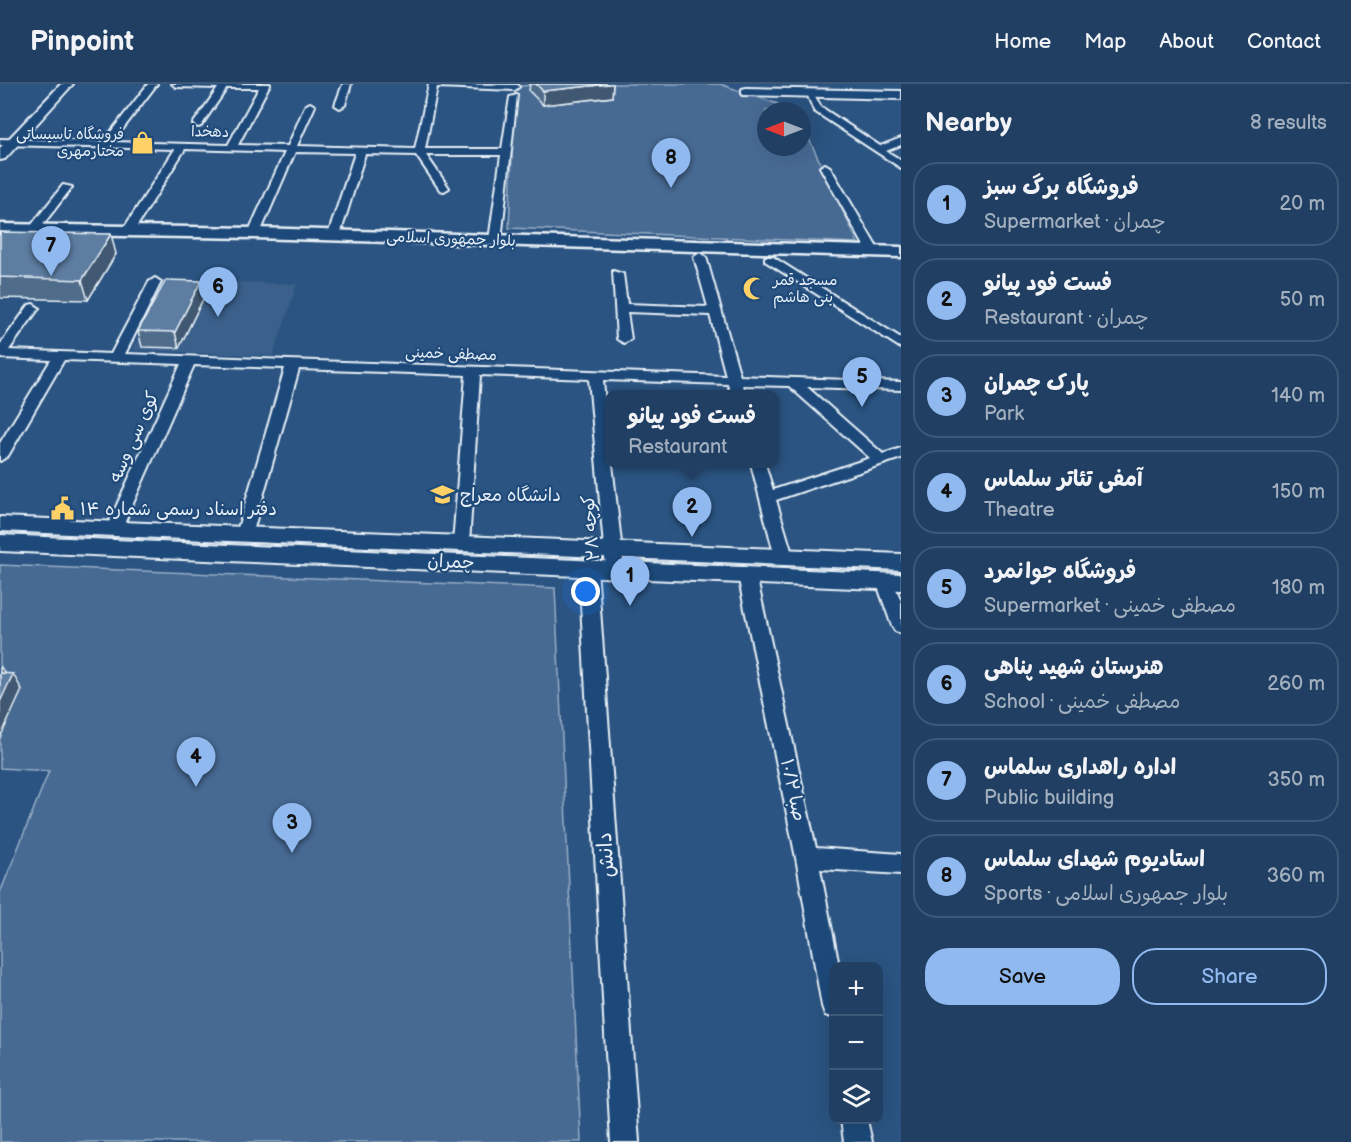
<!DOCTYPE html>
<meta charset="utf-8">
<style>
body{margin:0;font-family:"Balsamiq Sans","Playpen Sans Arabic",sans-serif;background:#284668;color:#f1f3f6}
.controls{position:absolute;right:18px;bottom:18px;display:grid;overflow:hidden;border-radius:12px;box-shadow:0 6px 24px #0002}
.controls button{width:54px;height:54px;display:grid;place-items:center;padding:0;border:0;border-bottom:2px solid #3d5877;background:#203f62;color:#f1f3f6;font:30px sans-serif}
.compass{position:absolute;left:757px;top:18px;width:54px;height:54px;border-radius:50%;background:#203f62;box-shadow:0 6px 24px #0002;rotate:270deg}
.you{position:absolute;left:586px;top:508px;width:21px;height:21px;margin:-15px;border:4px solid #fff;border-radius:50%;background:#1a73e8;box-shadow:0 0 0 9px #1a73e833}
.badge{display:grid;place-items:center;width:39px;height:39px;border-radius:50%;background:#90b9f0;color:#111;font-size:20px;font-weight:700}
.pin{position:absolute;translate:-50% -50px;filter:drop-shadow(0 2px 3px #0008)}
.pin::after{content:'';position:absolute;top:32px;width:21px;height:18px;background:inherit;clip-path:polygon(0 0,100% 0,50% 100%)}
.popup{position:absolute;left:605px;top:306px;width:174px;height:78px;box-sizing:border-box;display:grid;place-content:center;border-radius:12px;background:#203f62;filter:drop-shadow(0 2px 4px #0005);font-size:20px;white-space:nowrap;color:#a2afbe}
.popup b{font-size:22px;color:#f1f3f6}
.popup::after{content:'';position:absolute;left:50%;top:100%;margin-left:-12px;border:12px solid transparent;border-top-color:#203f62}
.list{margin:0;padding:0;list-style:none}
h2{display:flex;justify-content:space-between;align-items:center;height:78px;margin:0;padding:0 24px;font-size:26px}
h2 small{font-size:20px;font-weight:400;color:#a2afbe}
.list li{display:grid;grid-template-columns:39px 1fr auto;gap:18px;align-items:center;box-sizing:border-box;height:84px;margin:0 12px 12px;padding:0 12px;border:2px solid #3d5877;border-radius:24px}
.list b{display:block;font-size:22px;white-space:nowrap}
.list p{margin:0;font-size:20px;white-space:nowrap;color:#a2afbe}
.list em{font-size:20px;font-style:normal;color:#a2afbe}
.actions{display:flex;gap:12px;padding:18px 24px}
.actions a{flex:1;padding:14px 0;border:2px solid #90b9f0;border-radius:24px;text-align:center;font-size:21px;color:#90b9f0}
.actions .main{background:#90b9f0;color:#111}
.icon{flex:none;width:33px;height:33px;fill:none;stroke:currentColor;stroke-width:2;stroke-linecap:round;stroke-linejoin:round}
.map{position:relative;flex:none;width:901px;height:1058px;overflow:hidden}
header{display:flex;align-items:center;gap:36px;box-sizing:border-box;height:84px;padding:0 30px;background:#203f62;border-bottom:2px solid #3d5877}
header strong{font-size:28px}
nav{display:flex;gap:33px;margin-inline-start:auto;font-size:21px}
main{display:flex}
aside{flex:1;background:#203f62}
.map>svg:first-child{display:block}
.built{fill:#3a608b}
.green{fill:#476b93;stroke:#98aec6;stroke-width:1.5}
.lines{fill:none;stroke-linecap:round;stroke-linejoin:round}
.street-casing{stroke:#e8f1f8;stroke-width:4}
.secondary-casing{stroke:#e8f1f8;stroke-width:4}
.primary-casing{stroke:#e8f1f8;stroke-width:5}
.street{fill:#1f4a7a;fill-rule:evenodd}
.secondary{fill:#1f4a7a;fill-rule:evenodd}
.primary{fill:#1f4a7a;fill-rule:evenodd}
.wall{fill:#506c8a;stroke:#e8f1f8;stroke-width:1.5}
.shaded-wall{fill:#415871;stroke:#e8f1f8;stroke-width:1.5}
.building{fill:#5d7da1;stroke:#e8f1f8;stroke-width:1.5}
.labels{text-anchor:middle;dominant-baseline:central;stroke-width:4.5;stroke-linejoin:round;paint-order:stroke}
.far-street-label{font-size:15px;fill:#e8f1f8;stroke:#1f4a7a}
.far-poi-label{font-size:15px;fill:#e8f1f8;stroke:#1f4a7a;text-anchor:end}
.street-label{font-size:18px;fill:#e8f1f8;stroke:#1f4a7a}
.poi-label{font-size:18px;fill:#e8f1f8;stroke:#1f4a7a;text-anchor:start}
.near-street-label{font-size:21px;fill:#e8f1f8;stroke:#1f4a7a}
</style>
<header>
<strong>Pinpoint</strong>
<nav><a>Home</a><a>Map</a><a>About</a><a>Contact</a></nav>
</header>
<main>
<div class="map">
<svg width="901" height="1058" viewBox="0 0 901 1058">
<rect width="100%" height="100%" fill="#2b5482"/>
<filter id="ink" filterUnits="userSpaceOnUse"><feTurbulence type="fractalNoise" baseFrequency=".0167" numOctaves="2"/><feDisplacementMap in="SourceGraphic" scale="12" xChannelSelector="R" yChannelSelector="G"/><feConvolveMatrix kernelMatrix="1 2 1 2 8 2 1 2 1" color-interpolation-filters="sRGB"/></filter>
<g filter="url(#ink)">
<polygon class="built" points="170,196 297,200 273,272 132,266"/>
<g class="green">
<polygon points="538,0 720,0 795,26 766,27 766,63 802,63 802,40 858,159 509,144 515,3"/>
<polygon points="0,481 555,504 581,1058 0,1058 0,809 49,687 0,684"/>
</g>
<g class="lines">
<defs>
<g id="street">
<polygon points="148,0 157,0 113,58 228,61 259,4 227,4 201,42 198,43 193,40 218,4 176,3 172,0 270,0 238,61 288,62 305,22 310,19 315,22 297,62 415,65 429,0 518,1 519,3 515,6 437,3 425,65 502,65 510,13 517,11 501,156 495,159 489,156 501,71 426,71 449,104 444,107 440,106 416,71 365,70 340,151 334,154 328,151 355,69 295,68 260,149 254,152 248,149 285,68 185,65 134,147 128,150 122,147 175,65 0,61 0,55 103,58"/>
<polygon points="343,0 351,0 345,21 340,24 335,21"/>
<polygon points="806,7 812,7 821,23 880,62 901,54 901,61 886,67 901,76 901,84 814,27"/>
<polygon points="825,80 830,83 879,167 877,169 867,167 820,83"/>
<polygon points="63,101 72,103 38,147 30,147 30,143"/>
<polygon points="700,169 706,173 740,292 901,298 901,306 807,303 883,370 901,364 901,374 776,416 793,473 790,477 778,477 775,473 751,380 765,380 773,406 870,374 789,302 742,301 745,310 731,310 728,300 603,296 610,380 612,380 624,485 615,491 606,485 589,295 480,291 469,460 461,466 453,460 466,291 299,285 252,451 244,457 236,451 285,284 194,281 120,449 108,449 106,445 181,280 64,276 8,372 0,377 0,359 51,276 0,274 0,261 29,221 33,220 39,224 9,266 111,270 149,198 155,194 161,198 125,270 726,292 710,231 627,228 631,255 624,259 617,255 613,187 623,190 627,220 708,223 694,173"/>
<polygon points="765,173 773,173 901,254 901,264 765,177"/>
<polygon points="588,478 597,484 639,1058 611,1058 579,484"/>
<polygon points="747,485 756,491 816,764 901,770 901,790 820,785 839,882 834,882 834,934 825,931 822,922 796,774 738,491"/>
<polygon points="885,491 891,493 901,517 901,549 895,547 892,542 876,497"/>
<polygon points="841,1036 867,1036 872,1058 844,1058"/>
</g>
<g id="secondary">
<polygon points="61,0 73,0 5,75 0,76 0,64"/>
<polygon points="746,4 901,7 901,15 742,11 742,5"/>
<polygon points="0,433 901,470 901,486 0,447"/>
<polygon points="0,451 901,490 901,506 0,467"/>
</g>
<polygon id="primary" points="0,140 254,144 901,163 901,173 254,154 0,150"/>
</defs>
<use href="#street" class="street-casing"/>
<use href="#secondary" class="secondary-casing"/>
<use href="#primary" class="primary-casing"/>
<use href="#street" class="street"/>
<use href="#secondary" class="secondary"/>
<use href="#primary" class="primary"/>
</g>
<g class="wall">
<polygon points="530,0 613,0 612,13 543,21 529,7"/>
<polygon points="0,148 116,170 88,216 0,214"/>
<polygon points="204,213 179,264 142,263 138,247"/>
</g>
<g class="shaded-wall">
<polygon points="609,0 613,0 612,13 543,21 543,7"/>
<polygon points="111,150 116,170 88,216 82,196"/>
<polygon points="201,197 204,213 179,264 175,248"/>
<polygon points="1,583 9,598 13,590 22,606 0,654 0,585"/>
</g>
<g class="building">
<polygon points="536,0 609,0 543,7"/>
<polygon points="0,148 111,150 82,196 0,193"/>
<polygon points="166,196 201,197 175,248 138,247"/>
<polygon points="0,589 13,590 0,618"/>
</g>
</g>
<defs>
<symbol id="shop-bare" viewBox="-9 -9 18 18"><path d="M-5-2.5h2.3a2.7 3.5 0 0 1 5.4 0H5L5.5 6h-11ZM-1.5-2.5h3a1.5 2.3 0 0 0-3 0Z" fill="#ffd166" stroke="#1f4a7a" stroke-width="2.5" paint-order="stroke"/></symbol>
<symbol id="mosque-bare" viewBox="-9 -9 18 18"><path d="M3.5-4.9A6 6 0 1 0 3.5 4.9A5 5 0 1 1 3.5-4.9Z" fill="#ffd166" stroke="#1f4a7a" stroke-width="2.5" paint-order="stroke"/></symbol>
<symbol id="university-bare" viewBox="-9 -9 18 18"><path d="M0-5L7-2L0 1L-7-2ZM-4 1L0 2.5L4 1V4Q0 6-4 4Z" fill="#ffd166" stroke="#1f4a7a" stroke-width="2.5" paint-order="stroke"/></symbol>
<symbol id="civic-bare" viewBox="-9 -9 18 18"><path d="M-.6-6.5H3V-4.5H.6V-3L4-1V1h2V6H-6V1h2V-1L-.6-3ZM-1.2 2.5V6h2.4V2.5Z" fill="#ffd166" stroke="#1f4a7a" stroke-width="2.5" paint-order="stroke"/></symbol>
</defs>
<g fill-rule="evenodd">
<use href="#shop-bare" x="126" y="42" width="33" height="33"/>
<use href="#mosque-bare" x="738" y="188" width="33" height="33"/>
<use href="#university-bare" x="426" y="394" width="33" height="33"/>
<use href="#civic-bare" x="46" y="408" width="33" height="33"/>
</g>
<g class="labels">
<g class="far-street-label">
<text transform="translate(210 48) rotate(1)">دهخدا</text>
<text transform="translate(451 155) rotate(2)">بلوار جمهوری اسلامی</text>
<text transform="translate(451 270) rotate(2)">مصطفی خمینی</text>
</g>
<g class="far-poi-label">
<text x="124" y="50">فروشگاه تاسیساتی<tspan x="124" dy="17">مختارمهری</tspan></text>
<text x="773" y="196" text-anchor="start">مسجد قمر<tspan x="773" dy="17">بنی هاشم</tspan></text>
</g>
<g class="street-label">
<text transform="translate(134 353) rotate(-66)">کوی سی وسه</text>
<text transform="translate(591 444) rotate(-95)">کوچه ۲۸</text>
<text transform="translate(451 478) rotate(2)">چمران</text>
<text transform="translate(793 706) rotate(78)">صبا ۱۰/۲</text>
</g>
<g class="poi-label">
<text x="460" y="411">دانشگاه معراج</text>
<text x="80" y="425">دفتر اسناد رسمی شماره ۱۴</text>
</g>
<g class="near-street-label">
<text transform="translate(606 771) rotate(-94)">دانش</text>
</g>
</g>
</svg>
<div class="controls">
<button>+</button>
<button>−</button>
<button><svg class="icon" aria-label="layers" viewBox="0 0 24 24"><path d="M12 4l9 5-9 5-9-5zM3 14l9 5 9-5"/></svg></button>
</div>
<svg class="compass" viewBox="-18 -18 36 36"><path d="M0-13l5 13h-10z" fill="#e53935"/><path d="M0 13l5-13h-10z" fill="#a2afbe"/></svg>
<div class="you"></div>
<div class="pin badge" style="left:630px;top:522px">1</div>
<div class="pin badge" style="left:692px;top:453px">2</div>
<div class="popup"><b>فست فود پیانو</b>Restaurant</div>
<div class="pin badge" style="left:292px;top:769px">3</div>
<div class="pin badge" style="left:196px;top:703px">4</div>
<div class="pin badge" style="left:862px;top:323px">5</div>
<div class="pin badge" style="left:218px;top:233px">6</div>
<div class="pin badge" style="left:51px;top:192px">7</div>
<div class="pin badge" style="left:671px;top:104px">8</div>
</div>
<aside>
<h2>Nearby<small>8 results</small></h2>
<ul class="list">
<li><span class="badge">1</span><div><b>فروشگاه برگ سبز</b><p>Supermarket · چمران</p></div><em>20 m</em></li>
<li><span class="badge">2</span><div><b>فست فود پیانو</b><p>Restaurant · چمران</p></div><em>50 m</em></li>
<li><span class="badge">3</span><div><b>پارک چمران</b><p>Park</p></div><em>140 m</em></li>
<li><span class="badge">4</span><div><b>آمفی تئاتر سلماس</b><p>Theatre</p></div><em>150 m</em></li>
<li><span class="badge">5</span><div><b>فروشگاه جوانمرد</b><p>Supermarket · مصطفی خمینی</p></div><em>180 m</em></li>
<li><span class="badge">6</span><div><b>هنرستان شهید پناهی</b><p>School · مصطفی خمینی</p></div><em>260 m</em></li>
<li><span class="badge">7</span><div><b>اداره راهداری سلماس</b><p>Public building</p></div><em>350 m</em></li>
<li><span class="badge">8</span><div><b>استادیوم شهدای سلماس</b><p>Sports · بلوار جمهوری اسلامی</p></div><em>360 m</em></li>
</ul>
<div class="actions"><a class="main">Save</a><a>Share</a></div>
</aside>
</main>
